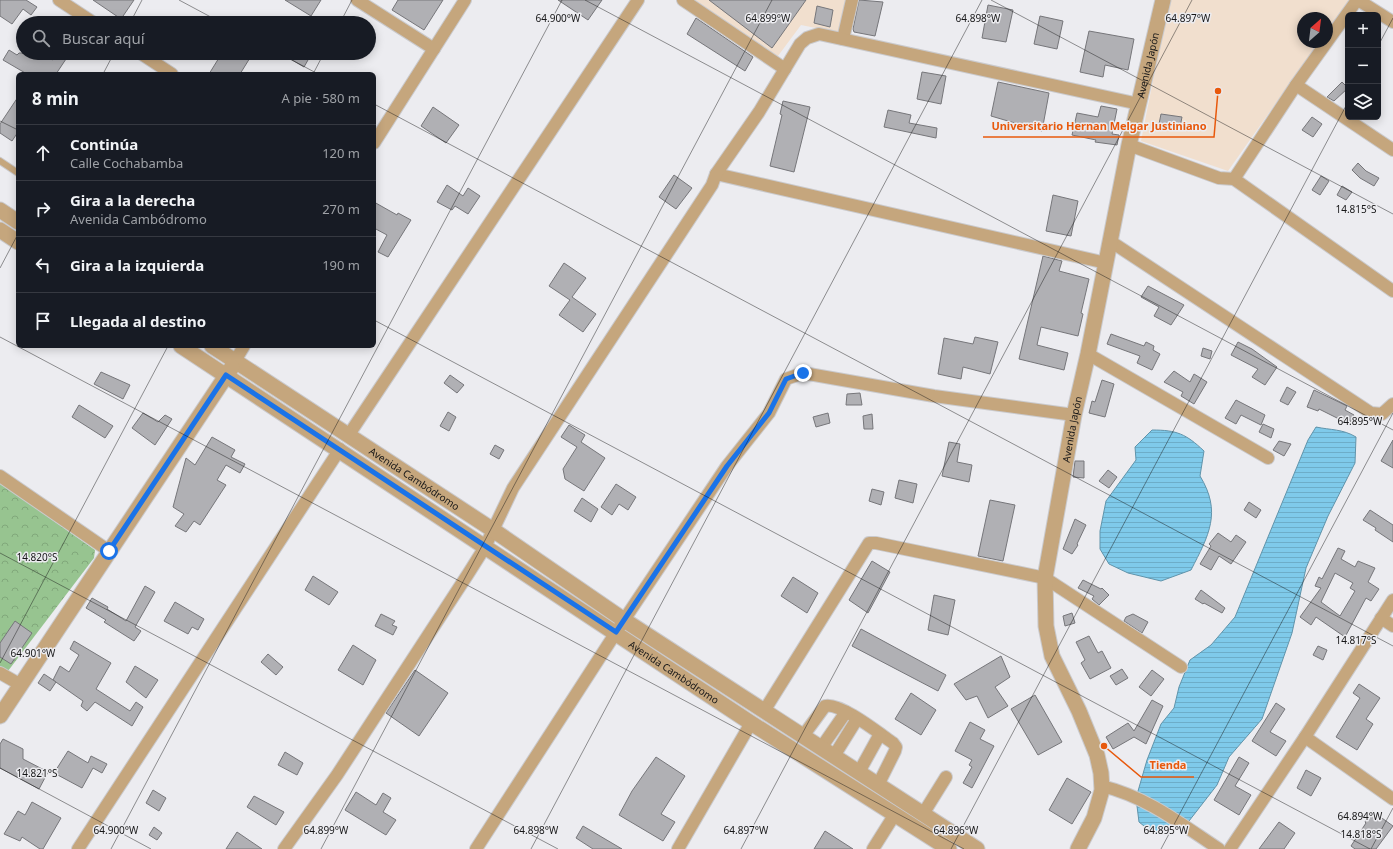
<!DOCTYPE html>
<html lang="es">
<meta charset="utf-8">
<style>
body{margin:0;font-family:"Noto Sans",sans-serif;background:#20242c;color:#f1f3f6}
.controls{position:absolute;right:12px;top:12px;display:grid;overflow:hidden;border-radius:6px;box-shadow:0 2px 10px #0003}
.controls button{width:36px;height:36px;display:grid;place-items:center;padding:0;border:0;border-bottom:1px solid #363941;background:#171b24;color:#f1f3f6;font:20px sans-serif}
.compass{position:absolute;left:1297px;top:12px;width:36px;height:36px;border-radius:50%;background:#171b24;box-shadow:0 2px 10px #0003;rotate:28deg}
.stop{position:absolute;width:12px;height:12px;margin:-9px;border:3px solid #1a73e8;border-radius:50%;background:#fff}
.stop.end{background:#1a73e8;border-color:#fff;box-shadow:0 1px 4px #0008}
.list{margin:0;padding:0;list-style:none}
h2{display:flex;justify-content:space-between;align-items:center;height:52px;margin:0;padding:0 16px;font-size:17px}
h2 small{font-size:13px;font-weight:400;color:#9ea1a6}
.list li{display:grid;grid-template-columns:26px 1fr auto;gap:12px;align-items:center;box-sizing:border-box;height:56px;padding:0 16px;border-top:1px solid #363941}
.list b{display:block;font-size:15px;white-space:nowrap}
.list p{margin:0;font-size:13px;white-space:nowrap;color:#9ea1a6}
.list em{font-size:13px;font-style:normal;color:#9ea1a6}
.icon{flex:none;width:22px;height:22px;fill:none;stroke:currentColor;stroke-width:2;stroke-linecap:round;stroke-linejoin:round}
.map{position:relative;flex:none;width:1393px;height:849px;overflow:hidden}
.search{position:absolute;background:#171b24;box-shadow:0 2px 10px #0003;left:16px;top:16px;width:360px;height:44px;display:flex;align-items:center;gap:10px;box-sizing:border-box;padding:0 14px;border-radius:22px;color:#9ea1a6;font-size:15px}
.panel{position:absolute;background:#171b24;box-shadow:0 2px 10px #0003;left:16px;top:72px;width:360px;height:276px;border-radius:6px}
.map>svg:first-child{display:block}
.education{fill:#f1dfce}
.forest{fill:url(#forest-crowns)}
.water{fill:url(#water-rules);stroke:#6094ab}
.building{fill:#b0b0b4;stroke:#76767a;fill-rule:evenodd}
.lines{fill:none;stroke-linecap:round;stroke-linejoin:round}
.service-casing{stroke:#cacacd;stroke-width:8}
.minor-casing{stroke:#cacacd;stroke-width:14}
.tertiary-casing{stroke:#cacacd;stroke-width:17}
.service{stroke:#c5a67d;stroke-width:6}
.minor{stroke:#c5a67d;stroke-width:12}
.tertiary{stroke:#c5a67d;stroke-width:15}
.route{stroke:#1a73e8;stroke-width:5}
.ticks{fill:none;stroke:#161617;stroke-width:1;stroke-opacity:0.45}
.labels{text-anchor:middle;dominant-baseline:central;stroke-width:3;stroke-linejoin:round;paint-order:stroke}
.street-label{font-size:10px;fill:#161617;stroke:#ececf0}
.ticks-label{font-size:10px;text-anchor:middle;fill:#161617;stroke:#ececf0;stroke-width:3;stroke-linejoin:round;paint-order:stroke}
.leader{fill:none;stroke:#e8590c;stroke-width:1.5}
.callout-dot{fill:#e8590c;stroke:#ececf0;stroke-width:1.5}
.callout-label{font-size:11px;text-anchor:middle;font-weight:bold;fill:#e8590c;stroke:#ececf0;stroke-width:3;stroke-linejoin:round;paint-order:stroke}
</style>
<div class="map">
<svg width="1393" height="849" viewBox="0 0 1393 849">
<defs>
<pattern id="forest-crowns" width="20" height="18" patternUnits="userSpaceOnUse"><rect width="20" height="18" fill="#97c490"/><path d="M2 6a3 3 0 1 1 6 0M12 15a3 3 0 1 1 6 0" fill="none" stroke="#81a87b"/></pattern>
<pattern id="water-rules" width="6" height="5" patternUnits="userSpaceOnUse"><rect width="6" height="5" fill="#7fcaea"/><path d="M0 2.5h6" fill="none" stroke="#6dadc8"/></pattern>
</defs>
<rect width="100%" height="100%" fill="#ececf0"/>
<g class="education">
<polygon points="693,0 846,0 841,33 801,25 775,60"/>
<polygon points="1169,0 1349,0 1327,31 1327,18 1303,18 1303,42 1319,42 1228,171 1141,141"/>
</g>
<polygon class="forest" points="0,483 95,550 94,558 8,671 0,666"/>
<g class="water">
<path d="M1316,427C1330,430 1343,429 1356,437L1355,463L1328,516L1306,568L1292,633L1262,719L1229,757L1217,785L1189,821L1154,834L1139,822L1136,798L1147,760L1161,724L1174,708L1179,687L1190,660L1211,645L1235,617L1308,440Z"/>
<path d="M1152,430C1177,430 1186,434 1204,451L1200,476C1222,512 1209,535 1191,570L1161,581L1128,573L1109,564L1100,549V531L1106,501L1136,460L1135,447Z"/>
</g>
<g class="building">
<polygon points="0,0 26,0 37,7 31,15 23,9 12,24 0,16"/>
<polygon points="93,0 134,0 121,19"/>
<polygon points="285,0 321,0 311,16"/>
<polygon points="398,0 443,0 424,30 392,10"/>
<polygon points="558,0 602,0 588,20"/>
<polygon points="709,0 806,0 772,48"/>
<polygon points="859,0 883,2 875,36 854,32 853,29"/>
<polygon points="988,5 1013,10 1006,42 982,38"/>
<polygon points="817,6 833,10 830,27 814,23"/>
<polygon points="1040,16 1063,21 1057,49 1034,44"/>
<polygon points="696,18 753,57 745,71 687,34"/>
<polygon points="1089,31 1134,39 1128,70 1105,65 1103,77 1080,72"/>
<polygon points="9,50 17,55 19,53 41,53 53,60 58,53 70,53 56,74 27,74 3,60"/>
<polygon points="222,53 253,53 240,74 209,74"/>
<polygon points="280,53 312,53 304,67"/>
<polygon points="922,72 946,76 941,104 917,99"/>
<polygon points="998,82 1049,93 1042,131 991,116"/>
<polygon points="1342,82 1348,88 1334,101 1327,97"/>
<polygon points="18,97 18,132 12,141 0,133 0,124"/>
<polygon points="783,101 810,107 794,172 770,166 782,115 780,114"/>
<polygon points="1101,106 1117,109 1112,134 1119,135 1117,145 1095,142 1096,140 1072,135 1077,113 1098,117"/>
<polygon points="433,107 459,125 446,143 421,126"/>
<polygon points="888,110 911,115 909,123 937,128 936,138 884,127"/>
<polygon points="1161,114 1182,117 1180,127 1159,124"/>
<polygon points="1312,117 1322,124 1313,137 1302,130"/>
<polygon points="1358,163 1366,171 1379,178 1374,186 1360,178 1352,170"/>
<polygon points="674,175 692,188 676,209 659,197"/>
<polygon points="1321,176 1329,181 1320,195 1312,190"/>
<polygon points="447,185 463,196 468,188 480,196 468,214 455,206 452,210 437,202"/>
<polygon points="1342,186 1352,192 1346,200 1337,195"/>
<polygon points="1053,195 1078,201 1071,236 1046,231"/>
<polygon points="374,202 397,215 398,213 411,220 388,257 378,252 387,235 374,228"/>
<polygon points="1043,256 1062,261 1059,271 1089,279 1081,313 1083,314 1078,336 1041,327 1037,345 1068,353 1064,370 1019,359"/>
<polygon points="564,263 586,278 572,297 596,314 583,332 559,315 570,300 549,286"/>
<polygon points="1148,286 1184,305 1171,325 1154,316 1159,307 1141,297"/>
<polygon points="1111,334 1144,346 1146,342 1154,346 1153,350 1160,354 1152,370 1137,363 1140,356 1107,344"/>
<polygon points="975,337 998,342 990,374 963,367 961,379 938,374 944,338 973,344"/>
<polygon points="1238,342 1252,349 1277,367 1265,385 1252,377 1258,369 1231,355"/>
<polygon points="1203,348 1212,351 1210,359 1201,356"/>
<polygon points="1174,371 1190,382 1194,374 1207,382 1194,404 1181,396 1183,392 1164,382"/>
<polygon points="101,372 130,385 123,399 94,384"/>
<polygon points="450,375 464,385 457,393 444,383"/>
<polygon points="1102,380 1114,384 1105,417 1089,413 1092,401 1095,402"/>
<polygon points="1287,387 1296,392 1288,405 1280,401"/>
<polygon points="1314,390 1347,406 1345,410 1354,415 1349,424 1319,409 1318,411 1307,407"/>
<polygon points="860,393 862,405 846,405 847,394"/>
<polygon points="1236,400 1265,415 1261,425 1241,415 1236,424 1225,418"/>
<polygon points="79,405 113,426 105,438 72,417"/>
<polygon points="448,412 456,417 449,431 440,426"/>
<polygon points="143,413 158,422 165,415 172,419 155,445 132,428"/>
<polygon points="828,413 830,423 816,427 813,417"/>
<polygon points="872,414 873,429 864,429 863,416"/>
<polygon points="1263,424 1274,429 1271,438 1259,432"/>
<polygon points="569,425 585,435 581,442 605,458 584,491 565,479 563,469 577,447 561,437"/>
<polygon points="212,437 235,450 231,457 245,464 240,473 226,465 217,480 226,485 200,525 194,521 186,532 175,526 184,514 173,507 186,458 195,465"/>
<polygon points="1393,440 1393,468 1381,461"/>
<polygon points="1279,441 1291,444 1284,456 1273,450"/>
<polygon points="949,442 960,444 957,462 972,465 969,482 942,476"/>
<polygon points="495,445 504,450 499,459 490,454"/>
<polygon points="1075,461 1084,461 1084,478 1073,477"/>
<polygon points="1108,470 1117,477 1109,488 1099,481"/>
<polygon points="899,480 917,484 913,503 895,498"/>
<polygon points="616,484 636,497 628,510 619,504 612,515 601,507"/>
<polygon points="872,489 884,492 881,505 869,501"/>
<polygon points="582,498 598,509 591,522 574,511"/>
<polygon points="990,500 1015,505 1003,561 978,556"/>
<polygon points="1249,502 1261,510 1256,518 1244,510"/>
<polygon points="1370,510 1393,525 1393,542 1375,530 1376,528 1363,520"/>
<polygon points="1075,519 1086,525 1077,544 1078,545 1072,554 1063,549"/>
<polygon points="1218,533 1231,542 1236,535 1246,542 1231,564 1219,556 1211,570 1200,564 1211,546 1209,544"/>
<path d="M1338,548L1345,551L1341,559L1355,567L1358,561L1375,568L1368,582L1379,589L1371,601L1366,598L1345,637L1316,617L1311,625L1300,617L1321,588L1315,586L1319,577L1322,579ZM1335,573L1353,583L1350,588L1355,591L1340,616L1321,602Z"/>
<polygon points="872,561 890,572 868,613 849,600"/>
<polygon points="313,576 338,592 329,605 305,590"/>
<polygon points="793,577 818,593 807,613 781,596"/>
<polygon points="1083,580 1101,589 1102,588 1109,595 1099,605 1092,599 1094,596 1078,588"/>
<polygon points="145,586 155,592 135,627 141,631 134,641 104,622 106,620 86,608 92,598 108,607 107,609 126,621"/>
<polygon points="1201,590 1225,608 1222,613 1204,603 1203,604 1195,599"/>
<polygon points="934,595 955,600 948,635 928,630"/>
<polygon points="175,602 204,619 198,630 192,627 188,634 164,621"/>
<polygon points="1072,613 1075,623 1065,626 1063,616"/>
<polygon points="381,614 395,621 392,625 397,627 393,635 375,626"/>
<polygon points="1133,614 1148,622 1142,633 1124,621 1126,617"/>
<polygon points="15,621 32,633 11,664 0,657 0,643"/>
<polygon points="861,629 946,675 938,691 852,646"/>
<polygon points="1089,636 1098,653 1102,651 1111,668 1090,679 1081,663 1085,660 1076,642"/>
<polygon points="74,641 111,663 96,689 130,711 136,702 143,707 132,726 95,702 87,711 81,706 83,701 53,680 60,666 69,672 79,655 70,649"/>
<polygon points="353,645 376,660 363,685 338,670"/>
<polygon points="1318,646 1327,650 1323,660 1313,655"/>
<polygon points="268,654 283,667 276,675 261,662"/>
<polygon points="1001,656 1010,677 995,687 1008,706 988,718 977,696 966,700 954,684"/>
<polygon points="135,666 158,680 146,698 126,682"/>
<polygon points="1122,669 1128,678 1116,685 1110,676"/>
<polygon points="415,670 448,693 419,736 386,713"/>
<polygon points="1152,670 1164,679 1151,696 1139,687"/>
<polygon points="44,674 56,682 50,691 38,683"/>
<polygon points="1359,684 1380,698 1366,719 1373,724 1357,750 1336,737 1360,698 1353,693"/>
<polygon points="911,693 936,710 921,735 895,719"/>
<polygon points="1035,695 1062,742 1038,755 1011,709"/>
<polygon points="1152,700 1163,706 1146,744 1134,737 1113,749 1106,737 1128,723 1134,731"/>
<polygon points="1276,703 1285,709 1270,732 1286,741 1276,756 1252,741"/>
<polygon points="970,722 985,730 980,739 994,746 972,788 963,783 972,767 969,765 972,760 955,751"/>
<polygon points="3,739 23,749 23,759 48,772 39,789 0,768 0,744"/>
<polygon points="68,751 88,763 91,756 107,764 102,773 93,768 82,788 54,773"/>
<polygon points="285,752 303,763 297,775 278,765"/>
<polygon points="656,757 685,776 661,814 675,822 663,841 619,815 632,791"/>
<polygon points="1239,757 1249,763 1235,786 1251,795 1239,815 1214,800"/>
<polygon points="1306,770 1321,778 1311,796 1297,788"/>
<polygon points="1067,778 1091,792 1072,824 1049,810"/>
<polygon points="153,790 166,798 159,811 146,803"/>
<polygon points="356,792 376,805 383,793 391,798 383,812 396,820 386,835 345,810"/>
<polygon points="254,796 284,812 276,825 247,807"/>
<polygon points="32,802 61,818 43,849 40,849 22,837 20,841 4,834 18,811 25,815"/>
<polygon points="1372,811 1393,826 1376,849 1355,849 1351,846 1366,823 1365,822"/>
<polygon points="1279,822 1295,833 1284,849 1259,849"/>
<polygon points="583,826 622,849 593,849 576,838"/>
<polygon points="154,827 162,833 157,840 149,835"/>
<polygon points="825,831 853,849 814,849"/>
<polygon points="237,832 262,849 226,849"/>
</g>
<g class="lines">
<defs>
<polyline id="service" points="0,161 18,173"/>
<g id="minor">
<polyline points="59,0 94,23"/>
<polyline points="357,0 434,49"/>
<polyline points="683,0 785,69"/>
<polyline points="1358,0 1393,22"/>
<polyline points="843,39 852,0"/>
<polyline points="140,53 172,74"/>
<polyline points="1296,85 1393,150"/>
<polyline points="374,143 465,0"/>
<polyline points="1129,145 1219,178 1234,179 1393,291"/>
<polyline points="716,174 1106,263"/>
<polyline points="1234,179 1296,85 1357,0"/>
<polyline points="1110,241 1371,413 1382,414 1393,404"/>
<polyline points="1088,354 1268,458"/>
<polyline points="235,361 244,346"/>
<polyline points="348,436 638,0"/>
<polyline points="0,476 109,551"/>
<polyline points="1381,618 1393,626"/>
<polyline points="0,673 21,685"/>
<polyline points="764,711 869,543 876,543 1045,578 1181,667"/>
<path d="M803,736L825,706C840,702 880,734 893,743L896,747L895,751L878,785"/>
<polyline points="1305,737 1393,799"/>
<polyline points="821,748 846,712"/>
<polyline points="834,756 857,719"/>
<polyline points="859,772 880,734"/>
<path d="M1102,786C1147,797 1181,824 1219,849"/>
<polyline points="923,814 946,777"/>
<polyline points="78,849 340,449"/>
<polyline points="284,849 337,775 468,574 485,547 513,488 712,185 716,174 759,112 800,44 807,38 819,34 1139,104"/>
<polyline points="476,849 624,620 727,466 769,413 786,379 803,373 934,396 1074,415"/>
<polyline points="678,849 751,723"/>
<polyline points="873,849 895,814"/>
<polyline points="1230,849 1305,737 1393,600"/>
</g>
<g id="tertiary">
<polyline points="0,210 18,222"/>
<polyline points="0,230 18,242"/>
<path id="s1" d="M181,346L751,723L949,849"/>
<path id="s2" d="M212,346L493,530L624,620L977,849"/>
<polyline points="0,716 232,367"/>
<path id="s3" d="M1078,849L1094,818L1102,790L1101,773L1097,755L1079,711L1052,656L1046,626L1045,578L1074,415L1088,354L1129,145L1163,0"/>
</g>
</defs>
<use href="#service" class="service-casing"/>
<use href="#minor" class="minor-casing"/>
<use href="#tertiary" class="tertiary-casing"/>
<use href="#service" class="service"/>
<use href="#minor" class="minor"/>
<use href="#tertiary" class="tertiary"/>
</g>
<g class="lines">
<polyline class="route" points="109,551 226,375 616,632 727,466 769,413 786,379 803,373"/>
</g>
<path class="ticks" d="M179,0L222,23M585,0L1393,430M991,0L1393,214M130,23L142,0M340,23L352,0M1378,46L1393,18M279,53L318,74M103,74L114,53M313,74L324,53M374,104L1393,646M0,121L18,130M0,268L18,234M374,320L1370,849M0,337L964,849M0,553L558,849M0,663L168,346M0,768L151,849M111,849L562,0M321,849L772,0M531,849L982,0M741,849L1192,0M951,849L1348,102M1161,849L1393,413M1371,849L1393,808"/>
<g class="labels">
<g class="street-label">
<text stroke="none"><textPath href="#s3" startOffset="810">Avenida Japón</textPath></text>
<text stroke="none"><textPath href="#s3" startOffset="438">Avenida Japón</textPath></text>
<text stroke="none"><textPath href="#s2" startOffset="242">Avenida Cambódromo</textPath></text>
<text stroke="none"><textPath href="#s1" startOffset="591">Avenida Cambódromo</textPath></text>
</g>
</g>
<g class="ticks-label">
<text x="558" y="22">64.900°W</text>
<text x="768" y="22">64.899°W</text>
<text x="978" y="22">64.898°W</text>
<text x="1188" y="22">64.897°W</text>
<text x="1356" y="213">14.815°S</text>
<text x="1360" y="425">64.895°W</text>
<text x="37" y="561">14.820°S</text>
<text x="1356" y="644">14.817°S</text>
<text x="33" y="657">64.901°W</text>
<text x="37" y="777">14.821°S</text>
<text x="1360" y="820">64.894°W</text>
<text x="116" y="834">64.900°W</text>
<text x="326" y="834">64.899°W</text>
<text x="536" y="834">64.898°W</text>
<text x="746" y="834">64.897°W</text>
<text x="956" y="834">64.896°W</text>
<text x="1166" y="834">64.895°W</text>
<text x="1361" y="838">14.818°S</text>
</g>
<path class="leader" d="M1218 91L1214 137H983M1104 746L1141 777H1194"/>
<g class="callout-dot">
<circle cx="1218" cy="91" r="4"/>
<circle cx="1104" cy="746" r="4"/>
</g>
<g class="callout-label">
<text x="1099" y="130">Universitario Hernan Melgar Justiniano</text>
<text x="1168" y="769">Tienda</text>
</g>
</svg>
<div class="controls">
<button>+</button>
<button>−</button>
<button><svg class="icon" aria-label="layers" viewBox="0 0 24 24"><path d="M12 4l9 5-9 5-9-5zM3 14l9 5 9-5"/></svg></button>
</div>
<svg class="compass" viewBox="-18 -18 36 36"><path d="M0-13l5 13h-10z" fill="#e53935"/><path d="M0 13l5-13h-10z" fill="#9ea1a6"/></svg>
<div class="stop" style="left:109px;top:551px"></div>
<div class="stop end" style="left:803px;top:373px"></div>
<div class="search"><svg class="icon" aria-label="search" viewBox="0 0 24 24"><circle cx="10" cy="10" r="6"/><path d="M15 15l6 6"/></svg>Buscar aquí</div>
<section class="panel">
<h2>8 min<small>A pie · 580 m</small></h2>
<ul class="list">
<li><svg class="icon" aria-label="ahead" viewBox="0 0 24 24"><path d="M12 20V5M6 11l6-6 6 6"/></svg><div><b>Continúa</b><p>Calle Cochabamba</p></div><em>120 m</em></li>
<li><svg class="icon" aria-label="right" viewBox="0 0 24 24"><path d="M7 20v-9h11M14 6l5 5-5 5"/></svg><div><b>Gira a la derecha</b><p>Avenida Cambódromo</p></div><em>270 m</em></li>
<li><svg class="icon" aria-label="left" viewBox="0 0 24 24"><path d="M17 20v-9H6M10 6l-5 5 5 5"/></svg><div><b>Gira a la izquierda</b></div><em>190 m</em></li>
<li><svg class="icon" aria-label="arrive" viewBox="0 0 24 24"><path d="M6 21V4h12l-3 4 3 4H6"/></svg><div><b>Llegada al destino</b></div></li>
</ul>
</section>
</div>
